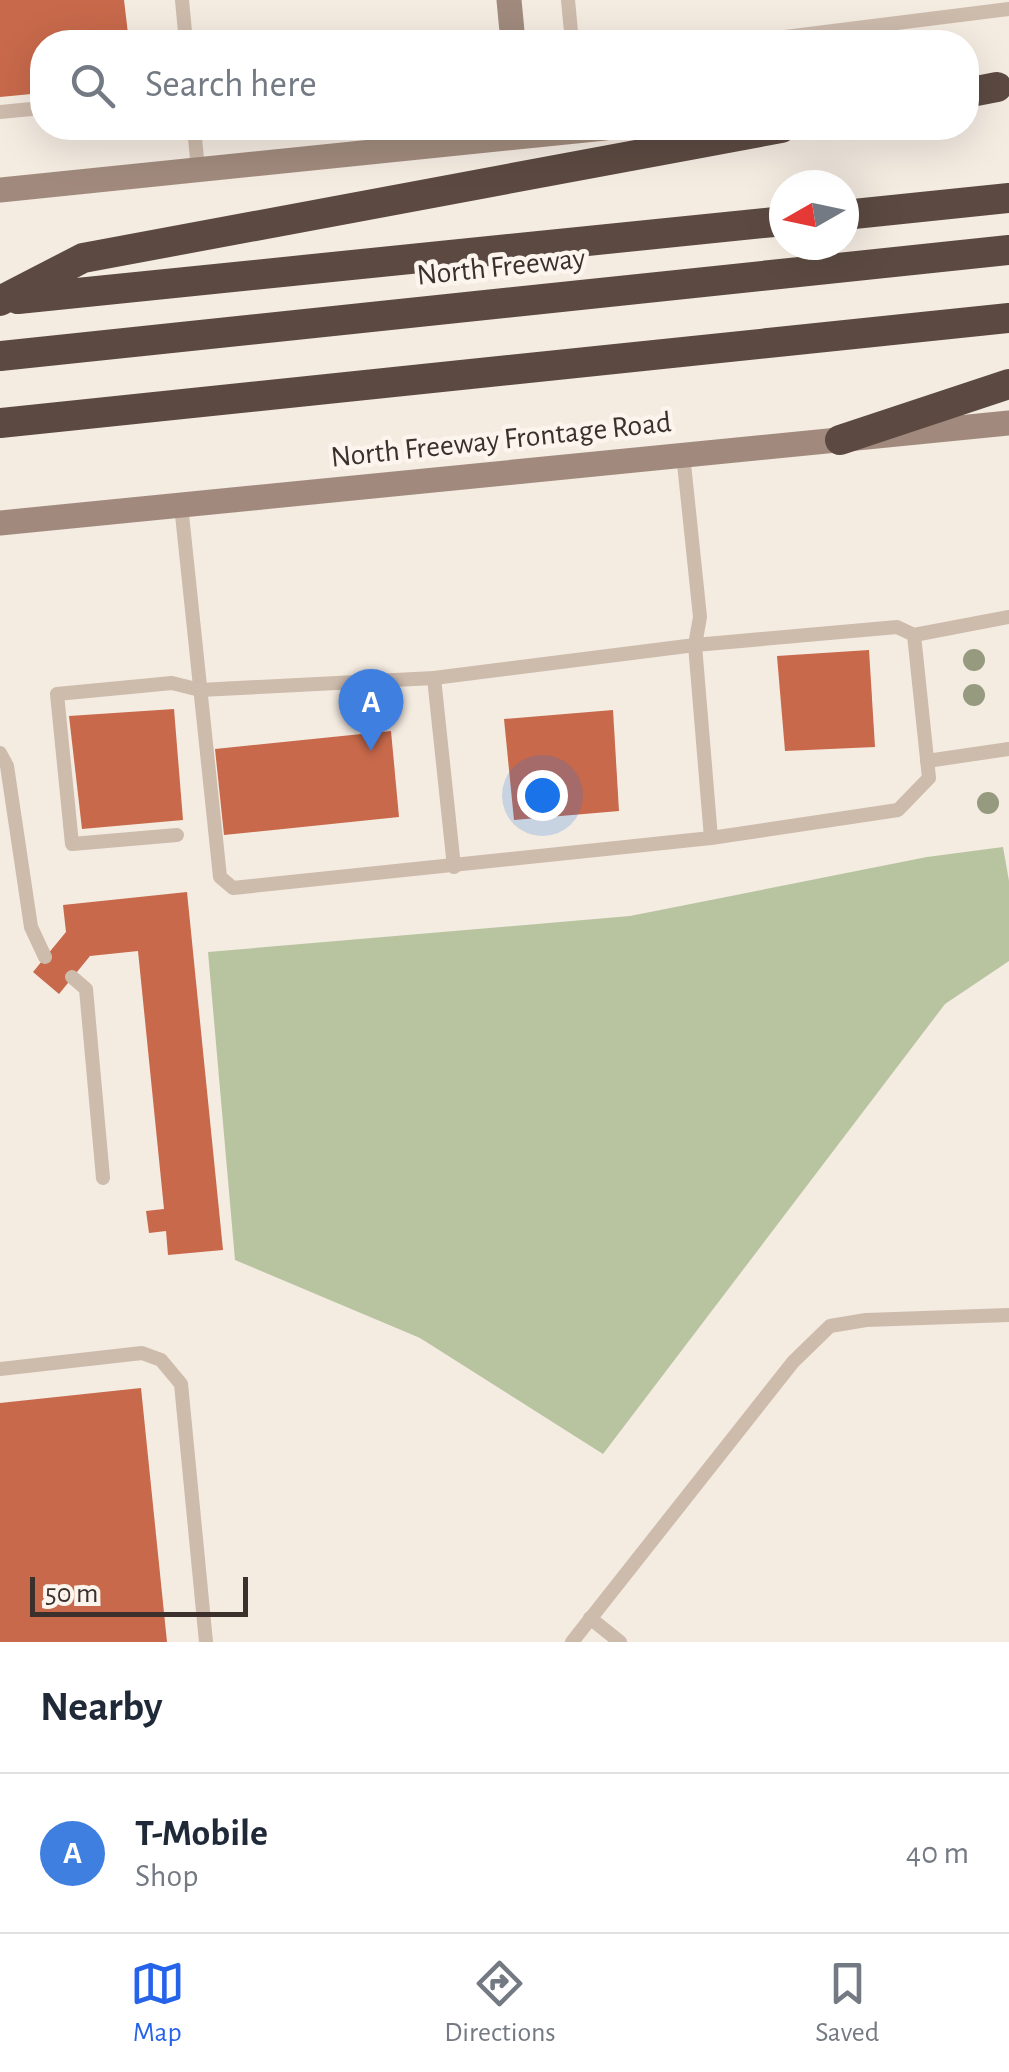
<!DOCTYPE html>
<style>
body{margin:0;font-family:"Alegreya Sans",sans-serif;background:#f6f6f7;color:#1f2937}
.compass{position:absolute;left:769px;top:170px;width:90px;height:90px;border-radius:50%;background:#fff;box-shadow:0 10px 40px #0002;rotate:261deg}
.scale{position:absolute;left:30px;bottom:25px;width:218px;box-sizing:border-box;padding-left:10px;border:5px solid #3b302b;border-top:0;font-size:28px;line-height:35px;white-space:nowrap;color:#3b302b;-webkit-text-stroke:8px #fbf5ee;paint-order:stroke}
.you{position:absolute;left:542px;top:795px;width:35px;height:35px;margin:-25px;border:8px solid #fff;border-radius:50%;background:#1a73e8;box-shadow:0 0 0 15px #1a73e833}
.badge{display:grid;place-items:center;width:65px;height:65px;border-radius:50%;background:#2563eb;color:#fff;font-size:32px;font-weight:700}
.pin{position:absolute;translate:-50% -82px;filter:drop-shadow(0 2px 5px #0008)}
.pin::after{content:'';position:absolute;top:52px;width:35px;height:30px;background:inherit;clip-path:polygon(0 0,100% 0,50% 100%)}
.list{margin:0;padding:0;list-style:none}
h2{display:flex;justify-content:space-between;align-items:center;height:130px;margin:0;padding:0 40px;font-size:42px}
h2 small{font-size:32px;font-weight:400;color:#747a83}
.list li{display:grid;grid-template-columns:65px 1fr auto;gap:30px;align-items:center;box-sizing:border-box;height:160px;padding:0 40px;border-top:2px solid #e0e1e3}
.list b{display:block;font-size:38px;white-space:nowrap}
.list p{margin:0;font-size:32px;white-space:nowrap;color:#747a83}
.list em{font-size:32px;font-style:normal;color:#747a83}
.icon{flex:none;width:55px;height:55px;fill:none;stroke:currentColor;stroke-width:2;stroke-linecap:round;stroke-linejoin:round}
.map{position:relative;flex:none;width:1009px;height:1642px;overflow:hidden}
.search{position:absolute;background:#fff;box-shadow:0 10px 40px #0002;left:30px;right:30px;top:30px;height:110px;display:flex;align-items:center;gap:25px;box-sizing:border-box;padding:0 35px;border-radius:40px;color:#747a83;font-size:38px}
.sheet{height:290px;background:#fff}
nav{display:flex;justify-content:space-around;align-items:center;box-sizing:border-box;height:140px;border-top:2px solid #e0e1e3;background:#fff;font-size:28px;color:#747a83}
nav a{display:grid;justify-items:center;gap:5px}
nav .on{color:#2563eb}
.map>svg:first-child{display:block}
.green{fill:#b8c4a0}
.building{fill:#c8694b}
.lines{fill:none;stroke-linecap:round;stroke-linejoin:round}
.lane{stroke:#cdbbac;stroke-width:14}
.secondary{stroke:#a18a7d;stroke-width:25}
.highway{stroke:#5c4a42;stroke-width:30}
.tree{fill:#969b7f}
.labels{text-anchor:middle;dominant-baseline:central;stroke-width:9;stroke-linejoin:round;paint-order:stroke}
.street-label{font-size:30px;fill:#3b302b;stroke:#fbf5ee}
</style>
<div class="map">
<svg width="1009" height="1642" viewBox="0 0 1009 1642">
<rect width="100%" height="100%" fill="#f4ebe1"/>
<polygon class="green" points="1003,847 1009,881 1009,961 945,1004 603,1454 420,1338 235,1260 208,952 630,916 927,857"/>
<g class="building">
<polygon points="0,0 124,0 129,42 42,42 42,93 0,97"/>
<polygon points="869,650 875,747 785,751 777,656"/>
<polygon points="174,709 183,820 82,829 69,716"/>
<polygon points="613,710 619,811 514,820 504,719"/>
<polygon points="391,731 399,817 224,835 215,749"/>
<polygon points="187,892 223,1250 168,1255 166,1231 149,1233 146,1211 164,1209 138,951 90,956 59,994 33,972 66,932 63,905"/>
<polygon points="141,1388 167,1642 0,1642 0,1403"/>
</g>
<g class="lines">
<g class="lane">
<polyline points="182,0 186,42"/>
<polyline points="568,0 572,42"/>
<polyline points="583,42 769,39"/>
<polyline points="769,42 769,39 1009,9"/>
<polyline points="0,112 42,108"/>
<polyline points="194,128 198,169"/>
<polyline points="181,505 220,877 233,888 711,838 695,645 700,617 683,454"/>
<polyline points="914,635 1009,617"/>
<polyline points="434,678 454,867"/>
<polyline points="0,753 7,766 31,927 45,957"/>
<polyline points="927,761 1009,749"/>
<polyline points="177,835 72,844 57,694 172,683 200,690 434,678 695,645 897,627 914,635 929,778 898,810 711,838"/>
<polyline points="72,977 86,989 103,1178"/>
<polyline points="0,1369 142,1353 161,1360 181,1384 206,1642"/>
<polyline points="590,1618 620,1642"/>
<polyline points="572,1642 793,1362 830,1326 866,1320 1009,1315"/>
</g>
<g class="secondary">
<polyline points="509,0 513,42"/>
<polyline points="0,190 605,128"/>
<polyline points="0,523 1009,423"/>
</g>
<g class="highway">
<polyline points="966,93 997,87"/>
<polyline points="844,215 1009,198"/>
<polyline points="18,299 784,221"/>
<polyline points="0,301 83,258 781,128"/>
<polyline points="0,356 1009,250"/>
<polyline points="0,423 1009,318"/>
<polyline points="840,440 1009,384"/>
</g>
</g>
<g class="tree">
<circle cx="974" cy="660" r="11"/>
<circle cx="974" cy="695" r="11"/>
<circle cx="988" cy="803" r="11"/>
</g>
<g class="labels">
<g class="street-label">
<text transform="translate(501 267) rotate(-6)">North Freeway</text>
<text transform="translate(501 440) rotate(-6)">North Freeway Frontage Road</text>
</g>
</g>
</svg>
<svg class="compass" viewBox="-18 -18 36 36"><path d="M0-13l5 13h-10z" fill="#e53935"/><path d="M0 13l5-13h-10z" fill="#747a83"/></svg>
<div class="scale">50 m</div>
<div class="you"></div>
<div class="pin badge" style="left:371px;top:751px;background:#3f7fe0">A</div>
<div class="search"><svg class="icon" aria-label="search" viewBox="0 0 24 24"><circle cx="10" cy="10" r="6"/><path d="M15 15l6 6"/></svg>Search here</div>
</div>
<section class="sheet">
<h2>Nearby<small></small></h2>
<ul class="list">
<li><span class="badge" style="background:#3f7fe0">A</span><div><b>T-Mobile</b><p>Shop</p></div><em>40 m</em></li>
</ul>
</section>
<nav>
<a class="on"><svg class="icon" aria-label="map" viewBox="0 0 24 24"><path d="M3 6l6-2 6 2 6-2v14l-6 2-6-2-6 2zM9 4v14M15 6v14"/></svg>Map</a>
<a><svg class="icon" aria-label="directions" viewBox="0 0 24 24"><path d="M12 3l9 9-9 9-9-9zM9 14v-3h6M13 9l2 2-2 2"/></svg>Directions</a>
<a><svg class="icon" aria-label="saved" viewBox="0 0 24 24"><path d="M7 4h10v16l-5-4-5 4z"/></svg>Saved</a>
</nav>
